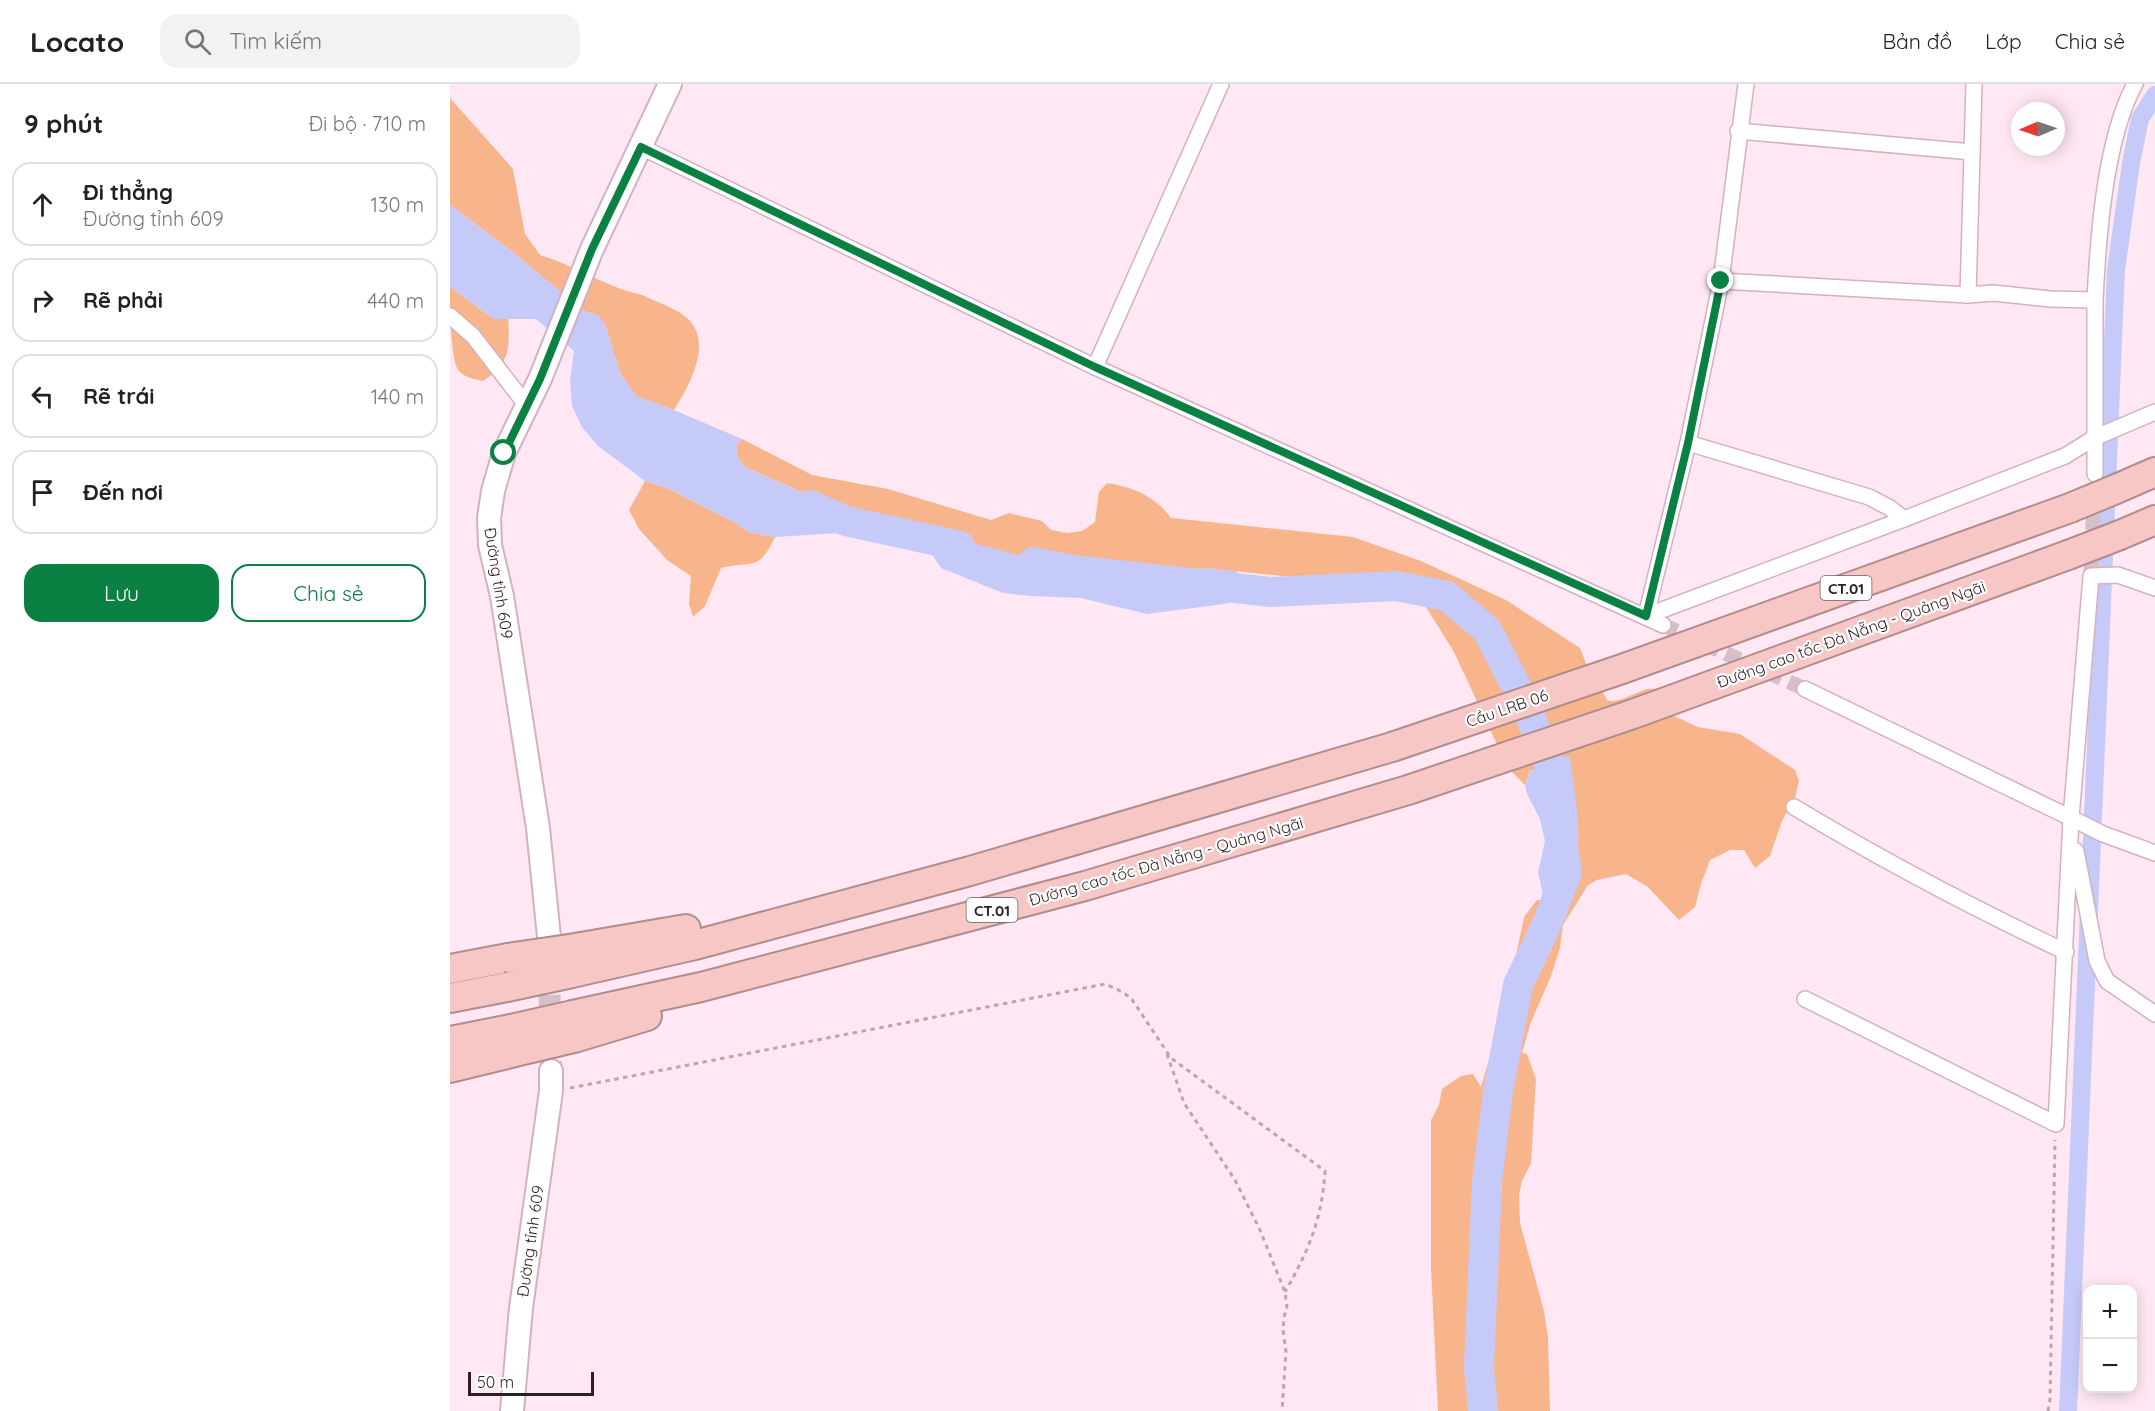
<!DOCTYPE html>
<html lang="vi">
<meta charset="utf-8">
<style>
body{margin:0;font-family:Quicksand,sans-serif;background:#f2f2f2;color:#222}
.controls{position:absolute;right:18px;bottom:18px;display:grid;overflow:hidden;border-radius:12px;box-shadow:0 3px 15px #0003}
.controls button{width:54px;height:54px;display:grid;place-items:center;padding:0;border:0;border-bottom:2px solid #e0e0e0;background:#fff;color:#222;font:30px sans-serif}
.compass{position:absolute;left:1561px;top:18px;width:54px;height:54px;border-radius:50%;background:#fff;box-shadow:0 3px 15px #0003;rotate:268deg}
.scale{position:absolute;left:18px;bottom:15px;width:126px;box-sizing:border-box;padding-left:6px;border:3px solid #2c1e25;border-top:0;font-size:16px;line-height:21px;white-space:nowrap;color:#2c1e25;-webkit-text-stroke:4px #fff;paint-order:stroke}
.stop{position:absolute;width:18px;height:18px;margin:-14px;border:4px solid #0b8043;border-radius:50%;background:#fff}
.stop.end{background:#0b8043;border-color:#fff;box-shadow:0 2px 6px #0008}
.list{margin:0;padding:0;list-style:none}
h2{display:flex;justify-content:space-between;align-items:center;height:78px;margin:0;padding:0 24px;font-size:26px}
h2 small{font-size:20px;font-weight:400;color:#767676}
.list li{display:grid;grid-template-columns:39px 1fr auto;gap:18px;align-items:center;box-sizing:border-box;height:84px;margin:0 12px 12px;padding:0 12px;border:2px solid #e0e0e0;border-radius:18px}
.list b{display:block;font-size:22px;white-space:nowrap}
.list p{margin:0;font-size:20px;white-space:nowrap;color:#767676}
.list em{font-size:20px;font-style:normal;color:#767676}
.actions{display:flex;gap:12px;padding:18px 24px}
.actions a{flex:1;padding:14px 0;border:2px solid #0b8043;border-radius:18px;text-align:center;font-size:21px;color:#0b8043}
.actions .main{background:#0b8043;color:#fff}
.icon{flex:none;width:33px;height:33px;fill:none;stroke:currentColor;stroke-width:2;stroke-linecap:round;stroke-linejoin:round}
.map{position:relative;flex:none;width:1705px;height:1327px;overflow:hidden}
header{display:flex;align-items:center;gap:36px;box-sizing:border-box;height:84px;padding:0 30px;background:#fff;border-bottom:2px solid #e0e0e0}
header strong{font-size:28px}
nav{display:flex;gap:33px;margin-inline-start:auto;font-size:21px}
.search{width:420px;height:54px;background:#f2f2f2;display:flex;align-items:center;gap:15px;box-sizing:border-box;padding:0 21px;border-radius:18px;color:#767676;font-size:22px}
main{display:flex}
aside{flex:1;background:#fff}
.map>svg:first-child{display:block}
.green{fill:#f8b58b}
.water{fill:#c6caf9}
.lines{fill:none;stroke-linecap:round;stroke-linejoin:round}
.canal{stroke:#c6caf9;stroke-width:18}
.river{stroke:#c6caf9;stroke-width:30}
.street-tunnel{stroke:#d5c0ca;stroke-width:15;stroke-dasharray:15 8;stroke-linecap:butt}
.secondary-tunnel{stroke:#d5c0ca;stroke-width:22;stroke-dasharray:22 11;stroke-linecap:butt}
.street-casing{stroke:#d3b0c2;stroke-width:18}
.secondary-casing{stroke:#d3b0c2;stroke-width:26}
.highway-casing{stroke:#b08c8d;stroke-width:32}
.path{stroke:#baa6b0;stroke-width:3;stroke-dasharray:4.5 4.5;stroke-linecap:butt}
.street{stroke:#fff;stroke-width:15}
.secondary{stroke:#fff;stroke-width:22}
.highway{stroke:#f7c7c5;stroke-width:28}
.highway-bridge-casing{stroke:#b08c8d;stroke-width:32;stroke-linecap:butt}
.highway-bridge{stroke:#f7c7c5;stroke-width:28}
.route{stroke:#0b8043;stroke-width:8}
.labels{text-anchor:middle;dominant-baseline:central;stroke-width:4.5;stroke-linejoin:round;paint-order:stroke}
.shield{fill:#fff;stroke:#6b6266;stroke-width:1.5}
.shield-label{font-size:15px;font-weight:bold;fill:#2c1e25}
.street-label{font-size:16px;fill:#2c1e25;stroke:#fff}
</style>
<header>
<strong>Locato</strong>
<div class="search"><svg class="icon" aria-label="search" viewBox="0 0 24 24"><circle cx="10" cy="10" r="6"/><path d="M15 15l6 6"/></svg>Tìm kiếm</div>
<nav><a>Bản đồ</a><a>Lớp</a><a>Chia sẻ</a></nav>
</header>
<main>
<aside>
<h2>9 phút<small>Đi bộ · 710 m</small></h2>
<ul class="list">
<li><svg class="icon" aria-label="ahead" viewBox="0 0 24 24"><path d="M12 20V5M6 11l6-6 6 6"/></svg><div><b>Đi thẳng</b><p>Đường tỉnh 609</p></div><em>130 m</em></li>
<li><svg class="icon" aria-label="right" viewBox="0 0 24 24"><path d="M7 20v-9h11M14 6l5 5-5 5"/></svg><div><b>Rẽ phải</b></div><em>440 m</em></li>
<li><svg class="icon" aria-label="left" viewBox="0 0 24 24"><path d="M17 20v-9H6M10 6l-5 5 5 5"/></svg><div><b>Rẽ trái</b></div><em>140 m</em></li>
<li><svg class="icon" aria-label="arrive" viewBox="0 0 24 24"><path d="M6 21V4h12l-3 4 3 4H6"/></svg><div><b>Đến nơi</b></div></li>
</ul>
<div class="actions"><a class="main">Lưu</a><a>Chia sẻ</a></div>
</aside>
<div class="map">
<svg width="1705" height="1327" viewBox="0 0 1705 1327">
<rect width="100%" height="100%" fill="#ffe8f3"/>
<g class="green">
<path d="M0,14L63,85L75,150L90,171C117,179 140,193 166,203C177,208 190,209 201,215C212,220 228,226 237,234C264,258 239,302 224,326L186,312L170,289L155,240L147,231L134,227L60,166L0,121Z"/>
<path d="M0,203L44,235L58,234C60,264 60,280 33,297C24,295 15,294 8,286C0,270 0,224 0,203Z"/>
<path d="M292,355L362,391L438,405L541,436L559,429L592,437L601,446L617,449L632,447L645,438L649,408L657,399C683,403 705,412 721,434L903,453L971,477L1056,516L1130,564L1137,582L1158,617C1179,619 1195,596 1215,608L1216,616L1224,632L1248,643L1290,650L1345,686L1349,697L1345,714L1332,737L1320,772L1305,784L1294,766H1280L1260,776L1251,800L1245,823L1229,836L1198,803L1176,790L1147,796L1138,801L1113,841L1110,864L1101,892L1081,938L1072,969L1077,970L1086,995L1081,1079L1072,1097L1069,1111L1070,1139L1094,1227L1098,1253L1100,1327H988L981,1185V1036L989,1021L992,1005L1011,992L1023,990L1031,1003L1058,911L1074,833L1087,816H1099L1101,815L1126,721L1123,699L1080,686L1075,701L1058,684L1004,568L976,523L946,502L974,501L862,495L753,484L660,496L390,425L295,383L288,373L286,361Z"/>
<path d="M195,397L217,404L282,437L299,448L325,453C308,489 303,476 271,484L255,522L243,533L239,520L241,492L217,476L189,445L179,426Z"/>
</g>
<g class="water">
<polygon points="0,121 60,166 134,227 147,231 155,240 170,289 186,312 224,326 292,355 286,361 288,373 295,383 390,425 396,437 390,449 325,453 299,448 282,437 217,404 195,397 148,362 132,343 122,322 120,297 124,267 86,235 44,235 0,203"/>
<polygon points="468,444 660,496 753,484 786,487 802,506 796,514 774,520 697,530 631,514 580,512 553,509 491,484 470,453"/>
<path d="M1120,672C1124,707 1137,766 1119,797C1115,804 1105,811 1099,816L1093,811L1088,788L1095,757L1090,735L1077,710L1075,701L1080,687L1112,673Z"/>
</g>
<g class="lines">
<polyline class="canal" points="1618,1327 1666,186 1681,79 1690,35 1705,11"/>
<g class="river">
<polyline points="360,421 396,437 510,462"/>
<polyline points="583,478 622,486 821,508 946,502 997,512 1037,546 1075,619 1104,692 1108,719"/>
<polyline points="1033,1327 1029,1283 1037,1098 1048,1008 1068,901 1096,842 1117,789 1114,769"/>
</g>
<g class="street-tunnel">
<polyline points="1641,492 1644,411"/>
<polyline points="1213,541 1355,605"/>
</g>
<polyline class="secondary-tunnel" points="99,878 101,987"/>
<defs>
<g id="street">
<polyline points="1288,47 1522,68"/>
<polyline points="191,63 645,283 1213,541"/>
<polyline points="1271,197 1518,211 1543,209 1600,215 1645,216 1645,390"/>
<polyline points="1518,211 1524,0"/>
<path d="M1645,216C1648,153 1655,55 1685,0"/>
<polyline points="0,232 23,252 77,322"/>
<polyline points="645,283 771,0"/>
<polyline points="1238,359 1419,413 1440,424 1454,435"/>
<polyline points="1196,532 1454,435 1615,372 1644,354 1705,328"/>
<polyline points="1196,532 1238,359 1271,197 1296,0"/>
<polyline points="1355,605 1621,734 1622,741"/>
<path d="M1344,723C1432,776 1523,824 1616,868"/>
<polyline points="1621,734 1653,750 1705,769"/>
<polyline points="1626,767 1647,877 1657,897 1705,930"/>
<polyline points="1355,915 1606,1040 1621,734 1641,492 1668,491 1705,504"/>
</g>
<g id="secondary">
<polyline points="99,853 88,744 52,512 40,461 39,434 43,407 54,369 90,295 142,165 220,0"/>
<polyline points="62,1327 71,1224 101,1007 101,987"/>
</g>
<g id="highway">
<polyline points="1666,405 1705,388"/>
<polyline points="1670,451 1705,436"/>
<polyline points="119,865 236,845"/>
<polyline points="0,885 58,874"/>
<polyline points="122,889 245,861 520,787 942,663 1172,585 1620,424"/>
<polyline points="0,914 57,903"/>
<polyline points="123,931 251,903 635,802 958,706 1183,630 1618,471"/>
<polyline points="124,954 197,932"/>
<polyline points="0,957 61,945"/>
<polyline points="0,984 61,969"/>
</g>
</defs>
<use href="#street" class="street-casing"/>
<use href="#secondary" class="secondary-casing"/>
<use href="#highway" class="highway-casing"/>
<g class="path">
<polyline points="717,970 734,1019 785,1096 810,1146 835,1208 837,1223 834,1233 833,1246 836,1268 832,1327"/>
<path d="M120,1004L655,900L667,905L681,914L721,974L875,1087C872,1135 859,1166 835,1208"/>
<polyline points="1598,1327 1600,1316 1605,1056"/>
</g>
<use href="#street" class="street"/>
<use href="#secondary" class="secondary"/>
<use href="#highway" class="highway"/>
<defs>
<g id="highway-bridge">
<polyline points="1620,424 1666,405"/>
<polyline points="1618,471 1670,451"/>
<polyline points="58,874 119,865"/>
<polyline points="57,903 122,889"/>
<polyline points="61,945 123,931"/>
<polyline points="61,969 124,954"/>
</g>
</defs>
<use href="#highway-bridge" class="highway-bridge-casing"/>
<use href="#highway-bridge" class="highway-bridge"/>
</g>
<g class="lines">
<polyline class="route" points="54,369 90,295 142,165 191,63 645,283 1196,532 1238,359 1271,197"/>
</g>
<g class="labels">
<g class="shield">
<rect x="1370.5" y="492" width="51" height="24" rx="4.5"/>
<rect x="516.5" y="814" width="51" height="24" rx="4.5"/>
</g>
<g class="shield-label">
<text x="1396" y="504">CT.01</text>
<text x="542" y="826">CT.01</text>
</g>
<g class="street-label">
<text transform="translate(49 499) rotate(81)">Đường tỉnh 609</text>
<text transform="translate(1401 550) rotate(-20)">Đường cao tốc Đà Nẵng - Quảng Ngãi</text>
<text transform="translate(1057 624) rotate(-19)">Cầu LRB 06</text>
<text transform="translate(716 777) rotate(-16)">Đường cao tốc Đà Nẵng - Quảng Ngãi</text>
<text transform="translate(80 1157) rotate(-82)">Đường tỉnh 609</text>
</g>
</g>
</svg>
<div class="controls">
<button>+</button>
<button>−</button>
</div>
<svg class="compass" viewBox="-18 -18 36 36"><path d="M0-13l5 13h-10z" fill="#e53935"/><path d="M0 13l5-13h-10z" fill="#767676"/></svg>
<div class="scale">50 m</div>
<div class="stop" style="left:54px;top:369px"></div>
<div class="stop end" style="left:1271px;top:197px"></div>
</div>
</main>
